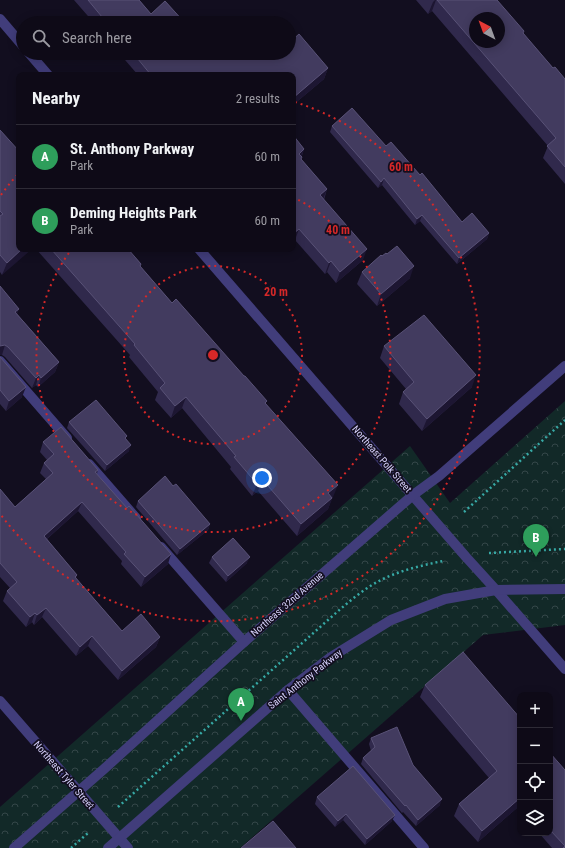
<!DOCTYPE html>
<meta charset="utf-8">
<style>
body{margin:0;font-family:"Roboto Condensed",sans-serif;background:#171320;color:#f1f3f6}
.controls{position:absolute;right:12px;bottom:12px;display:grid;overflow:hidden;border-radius:8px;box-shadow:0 2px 10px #0003}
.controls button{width:36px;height:36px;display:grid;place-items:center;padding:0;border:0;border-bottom:1px solid #2e2b36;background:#0e0a17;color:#f1f3f6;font:20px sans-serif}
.compass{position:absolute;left:469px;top:12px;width:36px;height:36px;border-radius:50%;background:#0e0a17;box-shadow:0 2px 10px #0003;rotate:319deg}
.you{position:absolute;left:262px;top:478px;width:14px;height:14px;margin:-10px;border:3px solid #fff;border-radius:50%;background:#1a73e8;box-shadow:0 0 0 6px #1a73e833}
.badge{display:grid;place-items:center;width:26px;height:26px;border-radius:50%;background:#db2777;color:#fff;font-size:13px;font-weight:700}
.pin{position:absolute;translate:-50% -33px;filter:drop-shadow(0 1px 2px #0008)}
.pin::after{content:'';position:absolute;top:21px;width:14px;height:12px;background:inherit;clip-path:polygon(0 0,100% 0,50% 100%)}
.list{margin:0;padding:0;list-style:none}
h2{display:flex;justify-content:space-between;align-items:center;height:52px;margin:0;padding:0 16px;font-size:17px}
h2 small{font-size:13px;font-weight:400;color:#9b9aa1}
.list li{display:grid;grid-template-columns:26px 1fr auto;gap:12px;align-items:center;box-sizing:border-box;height:64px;padding:0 16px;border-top:1px solid #2e2b36}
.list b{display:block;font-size:15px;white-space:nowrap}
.list p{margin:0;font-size:13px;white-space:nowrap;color:#9b9aa1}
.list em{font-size:13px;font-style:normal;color:#9b9aa1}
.icon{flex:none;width:22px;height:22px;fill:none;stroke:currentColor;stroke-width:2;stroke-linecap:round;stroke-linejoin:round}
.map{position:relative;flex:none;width:565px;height:848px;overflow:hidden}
.search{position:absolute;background:#0e0a17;box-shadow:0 2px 10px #0003;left:16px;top:16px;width:280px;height:44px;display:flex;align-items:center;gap:10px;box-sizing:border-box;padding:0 14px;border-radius:22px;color:#9b9aa1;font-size:15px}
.panel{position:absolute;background:#0e0a17;box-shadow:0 2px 10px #0003;left:16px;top:72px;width:280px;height:180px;border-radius:8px}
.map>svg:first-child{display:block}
.forest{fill:url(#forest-crowns)}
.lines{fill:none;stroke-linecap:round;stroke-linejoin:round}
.path{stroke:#37a9a5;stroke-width:2.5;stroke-dasharray:2 3;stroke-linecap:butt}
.minor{stroke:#413d7b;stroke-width:10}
.wall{fill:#30294c}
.shaded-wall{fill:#1d1632}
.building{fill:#423b5f;stroke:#595277;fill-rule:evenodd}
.ring{fill:none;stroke:#d62828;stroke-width:2;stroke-dasharray:2 4}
.labels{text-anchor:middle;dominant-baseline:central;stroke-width:3.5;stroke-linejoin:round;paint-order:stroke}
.street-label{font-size:10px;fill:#d6d0fb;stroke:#120e1f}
.centre{fill:#d62828;stroke:#120e1f;stroke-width:2}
.ring-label{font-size:12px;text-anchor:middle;font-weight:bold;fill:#d62828;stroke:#120e1f;stroke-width:3.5;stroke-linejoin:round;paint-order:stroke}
</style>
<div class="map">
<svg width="565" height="848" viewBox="0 0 565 848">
<defs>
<pattern id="forest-crowns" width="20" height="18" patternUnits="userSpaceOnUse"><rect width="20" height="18" fill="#122928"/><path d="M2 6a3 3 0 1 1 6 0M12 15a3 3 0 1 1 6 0" fill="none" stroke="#344748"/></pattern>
</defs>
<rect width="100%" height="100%" fill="#120e1f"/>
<polygon class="forest" points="565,401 565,625 483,635 240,848 0,848 0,807 410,446 450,503"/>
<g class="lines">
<g class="path">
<polyline points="464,512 565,420"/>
<polyline points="489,553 565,549"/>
<path d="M118,807L337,612C351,600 366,587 383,579C402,570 423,565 443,561"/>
<polyline points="71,848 88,833"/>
</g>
<g class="minor">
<polyline points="0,19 23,46"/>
<polyline points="29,53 48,75"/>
<polyline points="199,249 466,557 496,590 565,669"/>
<polyline points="0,361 67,438"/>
<polyline points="89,464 136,518"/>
<polyline points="161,547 244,642"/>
<polyline points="288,690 424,848"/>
<polyline points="0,701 128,848"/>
<polyline points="14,848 104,769 244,642 413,495 439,476 565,366"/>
<polyline points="108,848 288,690 331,657 391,620 445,599 496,590 565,589"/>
</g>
</g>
<g class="wall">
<polygon points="74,0 139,0 151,14 185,23 94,23"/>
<polygon points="416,0 497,0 523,34 553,68 565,79 565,184 543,158 548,146 432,11 428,14"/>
<polygon points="119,53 211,53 214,57 271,59 328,68 324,79 293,105 293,75 138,75"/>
<polygon points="332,126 386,146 420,175 462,222 489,233 487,239 457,264 420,221 415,225 382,185 378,188 330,132"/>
<polygon points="0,130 19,249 2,275 0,272"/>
<polygon points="293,135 304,149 301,159 327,189 324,200 363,260 336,283 327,272 325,274 295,240 293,241"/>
<polygon points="36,249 128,249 141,264 140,267 172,303 266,404 333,497 332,498 328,509 297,536 258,491 252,496 230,469 231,467 182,408 171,418 155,400 158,392 129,357 130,355"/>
<polygon points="362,272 410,278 377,306 357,284"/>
<polygon points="0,286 17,314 59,362 55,372 38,387 36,385 32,388 5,357 2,355 0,355"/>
<polygon points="384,346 472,387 422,431 399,404 403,392 406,389 380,358"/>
<polygon points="0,357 22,397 6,411 0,404"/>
<polygon points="69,422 126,439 129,451 105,471 67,428"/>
<polygon points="43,442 98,470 97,474 168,564 141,587 121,564 122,561 78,511 47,539 77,575 76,578 122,631 160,637 156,647 118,680 88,646 76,656 42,617 34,625 32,622 26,627 3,601 7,591 10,588 0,577 0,489 15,507 46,479 40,473 44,463 47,460 40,452"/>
<polygon points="173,486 210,524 208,530 177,555 136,507 138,501"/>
<polygon points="212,557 247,563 226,582 209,563"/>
<polygon points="425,685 520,718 520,811 517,808 478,842 454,816 459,804 489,778 420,697"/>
<polygon points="371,738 413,765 440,805 416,826 403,812 402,813 361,764 363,758 371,751 369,744"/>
<polygon points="550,753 565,848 552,848 539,833 550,833"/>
<polygon points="317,797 392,821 365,845 343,820 335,827 315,804"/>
</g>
<g class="shaded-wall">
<polygon points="435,0 436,0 432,11 428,14 433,2"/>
<polygon points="328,68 324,79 293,105 293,98"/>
<polygon points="304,149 301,158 302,157 298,168 299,154"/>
<polygon points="384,178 382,185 378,188 381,182"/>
<polygon points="327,189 323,200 320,195"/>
<polygon points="422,215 420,221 415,225 417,219"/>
<polygon points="299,229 295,240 293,241 293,234"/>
<polygon points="489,233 487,239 457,264 459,258"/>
<polygon points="22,249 32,249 2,275 7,263"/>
<polygon points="367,249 363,260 336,283 340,272"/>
<polygon points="331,261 327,272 325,274 329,263"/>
<polygon points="414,266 410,278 377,306 381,294"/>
<polygon points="19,309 16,318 15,312"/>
<polygon points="5,345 2,355 0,355 0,346"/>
<polygon points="59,362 55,372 38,387 41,378"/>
<polygon points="39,375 36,385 32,388 36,378"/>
<polygon points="476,375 472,387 422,431 427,419"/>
<polygon points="26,387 22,397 6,411 9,401"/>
<polygon points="186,397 182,408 171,418 175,406"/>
<polygon points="131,445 129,451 105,471 107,465"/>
<polygon points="262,479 258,491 252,496 257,484"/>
<polygon points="338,485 328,509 297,536 301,524 328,493"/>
<polygon points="82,502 78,511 40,545 44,536"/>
<polygon points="210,524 208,530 177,555 180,549"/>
<polygon points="171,554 168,564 141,587 145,577"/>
<polygon points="250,557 247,563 226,582 228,576"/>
<polygon points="46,608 42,617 34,625 37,615"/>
<polygon points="35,613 32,622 26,627 30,617"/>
<polygon points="92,636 88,646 76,656 80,647"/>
<polygon points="160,637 156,647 118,680 122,671"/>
<polygon points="520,798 520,800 517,808 478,842 482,831"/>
<polygon points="442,799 440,805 416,826 418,820"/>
<polygon points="346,814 343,820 335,827 338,821"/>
<polygon points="395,815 392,821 365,845 367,839"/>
</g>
<g class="building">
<polygon points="88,0 139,0 151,14 165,1 185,23 107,23"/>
<path d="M437,0H497L524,31L523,33L553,68L555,67L565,79V167L547,146L556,138ZM475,18H499V42H475Z"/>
<polygon points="299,34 328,68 293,98 293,75 151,75 133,53 211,53 214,57 219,53 265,53 271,59 278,53 289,53 289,43"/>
<polygon points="352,108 386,146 391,142 420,175 422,173 462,222 472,213 489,233 459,258 422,215 417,219 384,178 381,182 332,126"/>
<polygon points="0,130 19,151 19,249 22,249 7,263 0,255 0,216 3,214 0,211"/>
<polygon points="293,135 304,149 299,154 302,157 301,159 327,189 320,195 367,249 340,272 331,261 329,263 299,229 293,234"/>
<polygon points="397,246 414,266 381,294 362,272 381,255 382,256 386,253 387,254"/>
<polygon points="51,249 128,249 141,264 140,266 172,303 176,299 244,376 245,376 267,401 265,403 338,485 328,493 332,498 301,524 262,479 257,484 234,457 236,456 186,397 175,406 160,388 165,383 134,345 135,344"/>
<polygon points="0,286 19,309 15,312 59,362 41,378 39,375 36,378 8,347 5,345 0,346"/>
<polygon points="424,315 476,375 427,419 403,392 414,382 384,346"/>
<polygon points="0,357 26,387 9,401 0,390"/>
<polygon points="96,400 127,436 125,438 131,445 107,465 69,422"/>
<polygon points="61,427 98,470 95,472 127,508 129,506 171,554 145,577 124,554 126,552 82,502 44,536 77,575 75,577 122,631 141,614 160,637 122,671 92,636 80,647 46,608 37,615 35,613 30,617 7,591 17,582 0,563 0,489 15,507 53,473 44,463 54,454 43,442"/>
<polygon points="165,476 173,486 176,484 210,524 180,549 138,501"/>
<polygon points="233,538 250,557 228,576 212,557"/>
<polygon points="463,652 520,718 520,798 482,831 459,804 497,771 425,685"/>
<polygon points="397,727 413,765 442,799 418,820 406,805 405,806 363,758 375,747 371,738"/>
<polygon points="550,753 565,770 565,848 563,848 565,846 550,830"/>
<polygon points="353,766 395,815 367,839 346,814 338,821 317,797"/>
<polygon points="273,821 296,848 241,848"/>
</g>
<g class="ring">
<circle cx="213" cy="355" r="89"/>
<path d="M293 197A177 177 0 1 1 71 250"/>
<path d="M1 195A266 266 0 0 1 18 174M295 102A266 266 0 1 1 1 515"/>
</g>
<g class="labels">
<g class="street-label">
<text transform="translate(382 459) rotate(49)">Northeast Polk Street</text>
<text transform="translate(287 604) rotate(-41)">Northeast 32nd Avenue</text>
<text transform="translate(305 679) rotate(-38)">Saint Anthony Parkway</text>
<text transform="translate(64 775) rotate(49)">Northeast Tyler Street</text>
</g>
</g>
<circle cx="213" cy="355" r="6" class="centre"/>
<g class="ring-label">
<text x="401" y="171">60 m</text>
<text x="338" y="234">40 m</text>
<text x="276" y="296">20 m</text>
</g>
</svg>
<div class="controls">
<button>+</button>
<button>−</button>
<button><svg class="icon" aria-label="locate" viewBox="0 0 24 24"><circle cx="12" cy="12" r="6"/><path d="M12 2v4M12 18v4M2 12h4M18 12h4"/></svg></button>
<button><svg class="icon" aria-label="layers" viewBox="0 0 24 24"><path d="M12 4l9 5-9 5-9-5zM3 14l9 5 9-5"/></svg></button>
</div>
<svg class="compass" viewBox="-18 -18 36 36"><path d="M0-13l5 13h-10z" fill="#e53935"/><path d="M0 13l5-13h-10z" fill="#9b9aa1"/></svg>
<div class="you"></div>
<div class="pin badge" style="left:241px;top:721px;background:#2e9e5b">A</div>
<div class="pin badge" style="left:536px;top:557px;background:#2e9e5b">B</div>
<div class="search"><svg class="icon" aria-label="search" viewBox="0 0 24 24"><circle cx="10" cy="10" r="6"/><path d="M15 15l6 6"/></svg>Search here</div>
<section class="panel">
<h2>Nearby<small>2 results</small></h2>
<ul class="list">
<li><span class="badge" style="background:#2e9e5b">A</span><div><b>St. Anthony Parkway</b><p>Park</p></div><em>60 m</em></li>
<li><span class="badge" style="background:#2e9e5b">B</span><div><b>Deming Heights Park</b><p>Park</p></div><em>60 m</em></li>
</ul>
</section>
</div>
